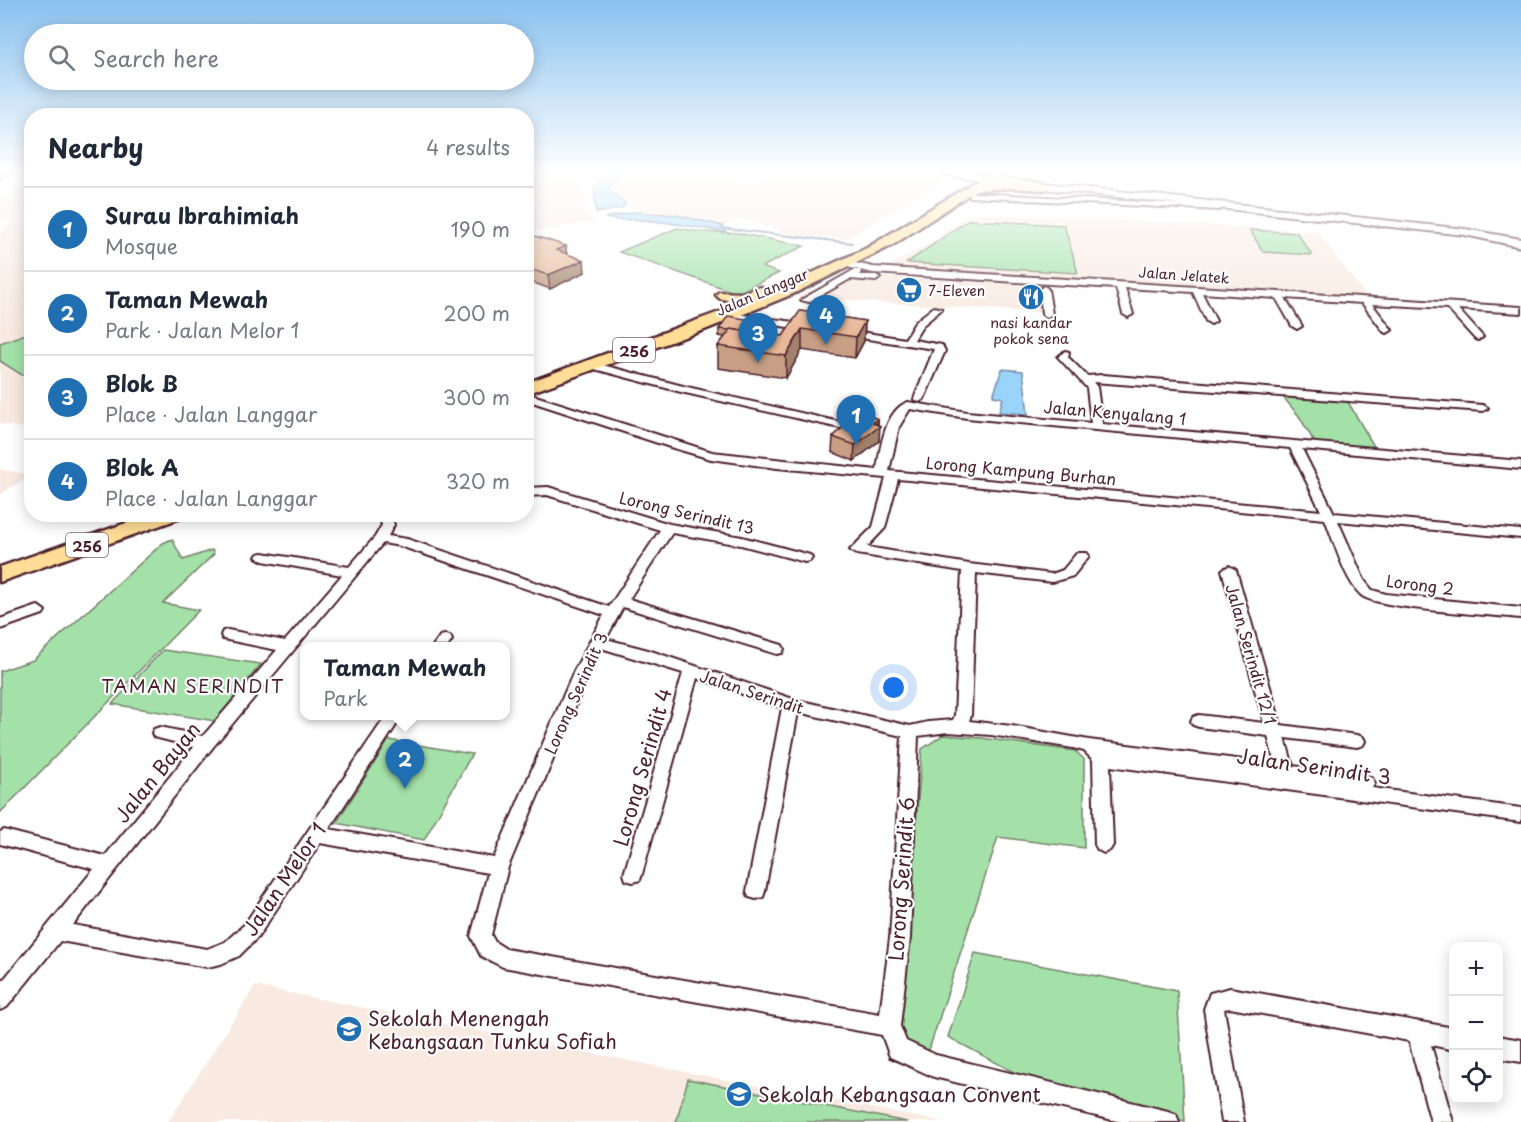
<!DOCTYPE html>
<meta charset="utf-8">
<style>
body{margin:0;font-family:"Playpen Sans",sans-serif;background:#f6f6f7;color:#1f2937}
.controls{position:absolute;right:18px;bottom:18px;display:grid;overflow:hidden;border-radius:12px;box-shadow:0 3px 15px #0003}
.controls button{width:54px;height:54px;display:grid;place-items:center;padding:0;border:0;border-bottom:2px solid #e0e1e3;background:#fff;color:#1f2937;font:30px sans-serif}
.you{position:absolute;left:894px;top:688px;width:21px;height:21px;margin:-15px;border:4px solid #fff;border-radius:50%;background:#1a73e8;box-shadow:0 0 0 9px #1a73e833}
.badge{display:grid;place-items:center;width:39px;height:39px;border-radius:50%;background:#1f6fb2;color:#fff;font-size:20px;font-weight:700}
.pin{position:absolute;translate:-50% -50px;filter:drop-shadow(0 2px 3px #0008)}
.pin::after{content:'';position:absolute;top:32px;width:21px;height:18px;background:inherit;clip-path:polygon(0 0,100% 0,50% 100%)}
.popup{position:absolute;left:300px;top:642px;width:210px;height:78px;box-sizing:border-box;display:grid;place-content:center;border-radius:12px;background:#fff;filter:drop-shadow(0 2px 4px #0005);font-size:20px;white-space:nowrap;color:#747a83}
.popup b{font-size:22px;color:#1f2937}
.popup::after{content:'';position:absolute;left:50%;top:100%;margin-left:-12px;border:12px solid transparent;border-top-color:#fff}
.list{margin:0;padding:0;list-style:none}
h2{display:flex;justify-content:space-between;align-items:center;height:78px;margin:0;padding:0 24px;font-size:26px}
h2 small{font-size:20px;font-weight:400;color:#747a83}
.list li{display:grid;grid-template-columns:39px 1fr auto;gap:18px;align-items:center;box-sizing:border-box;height:84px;padding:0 24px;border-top:2px solid #e0e1e3}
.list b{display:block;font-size:22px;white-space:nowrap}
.list p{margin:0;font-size:20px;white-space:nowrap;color:#747a83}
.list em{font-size:20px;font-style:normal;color:#747a83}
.icon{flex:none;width:33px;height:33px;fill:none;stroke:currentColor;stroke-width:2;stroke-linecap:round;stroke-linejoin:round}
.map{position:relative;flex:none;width:1521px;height:1122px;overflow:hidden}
.search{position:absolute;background:#fff;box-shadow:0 3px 15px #0003;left:24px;top:24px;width:510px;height:66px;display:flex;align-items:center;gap:15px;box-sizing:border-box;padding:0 21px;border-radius:33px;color:#747a83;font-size:22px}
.panel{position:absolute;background:#fff;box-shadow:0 3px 15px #0003;left:24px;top:108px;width:510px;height:414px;border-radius:24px}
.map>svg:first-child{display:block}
.built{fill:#f8eae1}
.green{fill:#a3e1a9;stroke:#76806a;stroke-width:1.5}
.water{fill:#9ad4fa;stroke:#7a8ca7;stroke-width:1.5}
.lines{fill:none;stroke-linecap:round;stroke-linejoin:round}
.stream{stroke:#7a8ca7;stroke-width:2}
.minor-casing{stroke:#4a1f2b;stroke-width:4}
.secondary-casing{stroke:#4a1f2b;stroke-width:4}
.primary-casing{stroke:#4a1f2b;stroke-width:5}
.minor{fill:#fff;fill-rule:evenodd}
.secondary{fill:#fff;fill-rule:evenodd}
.primary{fill:#fedd96;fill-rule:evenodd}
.wall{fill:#c89f84;stroke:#4a1f2b;stroke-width:1.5}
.shaded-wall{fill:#a3826c;stroke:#4a1f2b;stroke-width:1.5}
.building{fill:#e9b99a;stroke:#4a1f2b;stroke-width:1.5}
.labels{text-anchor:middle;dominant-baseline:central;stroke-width:4.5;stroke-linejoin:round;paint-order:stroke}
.far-street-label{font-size:14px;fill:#4a1f2b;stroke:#fff}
.far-poi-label{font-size:14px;fill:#4a1f2b;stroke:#fff;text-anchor:start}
.shield{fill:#fff;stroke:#80626b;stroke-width:1.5}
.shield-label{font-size:15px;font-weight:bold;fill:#4a1f2b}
.street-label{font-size:16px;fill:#4a1f2b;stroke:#fff}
.neighbourhood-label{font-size:18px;letter-spacing:1.5px;fill:#4a1f2b;stroke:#fff}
.near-street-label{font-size:20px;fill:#4a1f2b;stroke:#fff}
.near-poi-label{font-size:20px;fill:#4a1f2b;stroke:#fff;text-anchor:start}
</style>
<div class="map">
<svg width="1521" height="1122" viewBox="0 0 1521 1122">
<rect width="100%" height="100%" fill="#fff"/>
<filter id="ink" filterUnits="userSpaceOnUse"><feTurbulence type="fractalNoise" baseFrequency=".0167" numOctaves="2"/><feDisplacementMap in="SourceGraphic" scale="12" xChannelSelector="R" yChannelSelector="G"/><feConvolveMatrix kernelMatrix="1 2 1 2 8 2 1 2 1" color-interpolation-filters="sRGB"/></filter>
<g filter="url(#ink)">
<g class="built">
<polygon points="527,172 595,172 598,176 582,186 586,201 585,213 596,221 527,233"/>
<polygon points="621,172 715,172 712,173 747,182 773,172 925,172 938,174 944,180 848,238 793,235 740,218 723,226 677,215 634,212 608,189 622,173"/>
<polygon points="31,186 31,429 0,424 0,232 14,221 0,220 0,199"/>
<polygon points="970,213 1317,231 1368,298 888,267 930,243"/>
<polygon points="847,275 1047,286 1049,313 796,297"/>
<polygon points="0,469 30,475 0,495"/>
<polygon points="255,986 686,1072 944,1122 168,1122"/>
</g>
<g class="green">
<polygon points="968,220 1064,225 1078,273 907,263"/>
<polygon points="677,228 701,232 738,233 804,246 762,267 779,273 737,293 619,252"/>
<polygon points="1250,230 1297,233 1312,255 1263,252"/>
<polygon points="31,332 31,373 22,375 0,361 0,343"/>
<polygon points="1283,397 1348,402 1375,448 1315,443 1299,416"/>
<polygon points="172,539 183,560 212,550 214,554 163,603 199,610 0,813 0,671 33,660 163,543"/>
<polygon points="163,650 261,664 215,721 112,704"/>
<polygon points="943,735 981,738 1075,751 1084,759 1084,848 998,837 927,1056 907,1050 899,1033 922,749"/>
<polygon points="389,740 472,754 424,840 336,823"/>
<polygon points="975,953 1177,991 1185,1121 1038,1085 948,1037"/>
<polygon points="688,1079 907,1122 676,1122"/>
</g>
<g class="water">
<polygon points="606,172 623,173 608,189 626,204 622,208 596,213 594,188 607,174"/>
<path d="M634,212L677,215L723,226L726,232C698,228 670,222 642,220C629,218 619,222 605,218Z"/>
<polygon points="1002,369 1023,371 1028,414 999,412 1003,398 993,396"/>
</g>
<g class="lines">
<polyline class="stream" points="721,228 852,243"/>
<defs>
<g id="minor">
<polygon points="6,172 16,172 0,178 0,174"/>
<polygon points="973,193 1219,206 1223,208 1219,210 970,197 970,193"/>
<polygon points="846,261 873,267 1521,307 1521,313 1458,309 1483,337 1478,340 1475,339 1447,308 1372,304 1392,330 1387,333 1384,332 1362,303 1285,298 1302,326 1297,329 1292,326 1276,298 1202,293 1216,321 1211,324 1206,321 1193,292 1125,288 1133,314 1128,317 1123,314 1116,288 873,273 843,266 843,262"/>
<polygon points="854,270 860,270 861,272 859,275 876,275 880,278 876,281 850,279 809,302 801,300"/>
<polygon points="1044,286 1048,289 1052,314 1047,317 1042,314 1040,289"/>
<polygon points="934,307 942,309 923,325 914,340 942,345 945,351 924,399 919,402 914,399 934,349 848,336 843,333 848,330 905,339 916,321"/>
<polygon points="729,313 808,324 813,327 808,330 726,318 724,316"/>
<path d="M1065,351L1069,352L1068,357L1087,376L1103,375L1483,405L1488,408L1483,411L1093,382L1097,387L1102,424L1521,461V469L1302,449L1334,513L1521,530V538L1338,521L1364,580L1372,590L1386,594L1521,608V618C1494,615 1376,609 1361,595C1344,579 1334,541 1325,519L898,479L885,528L867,547L969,564L1052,574L1063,570L1077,553H1087L1089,556L1073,576L1052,582L976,573L971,715L969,721L1012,726L1089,740L1275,764L1268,736L1199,727L1193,725L1191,721L1193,717L1199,715L1264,723L1222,570L1229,566L1236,570L1281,725L1357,735L1363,737L1365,741L1363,745L1357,747L1285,738L1293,766L1366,776L1372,778L1375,783L1372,788L1521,808V822L1110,766L1113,845L1110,850L1104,853L1098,850L1095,845L1093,760L1084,751L1073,748L991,735L948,732L918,736L910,938L900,1026L906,1041L936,1055L1168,1111L1176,1114L1179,1122H1121L934,1077L890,1057L882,1035L503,967L481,956L471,936L488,873L320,843L258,937L239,956L221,964L207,967L60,941L7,1007L0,1010V984L94,869L0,844V832L4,830L105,856L194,747L154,737L152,733L154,729L160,727L203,736L277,650L223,639L221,635L223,631L228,630L285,641L342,575L263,561L256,557L258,554L263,553L349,567L375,537L382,525L378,514H391L394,525L388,536L407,539L609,607L660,530L547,495L526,496V488L548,487L670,524L742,537L810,555L812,558L810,561L805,562L741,545L672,533L629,599L782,645L784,649L782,653L777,654L623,607L606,639L648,650L793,699L910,726L928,722L953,720L955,715L962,571L857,554L850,550L873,527L886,478L777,468L711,459L670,447L526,400V393L712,452L877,470C880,449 885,410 908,402L967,412L1091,423L1087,388L1058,357ZM910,409L967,418L1290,448L1321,511L889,471L899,427ZM383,543L400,546L604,615L574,671L494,858L329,829L402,716H386L244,925L225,942L207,949L73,925L213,747ZM601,648L683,673L624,874L626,880L633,882L640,880L642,874L697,678L782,708L747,891L749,897L756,899L763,897L765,891L798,712L902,736L890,938L880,1014L506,949L495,942L491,935L508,867L590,671Z"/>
<polygon points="591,362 683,386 853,425 859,428 853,431 681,392 587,367 586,365"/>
<polygon points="38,606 45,611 43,614 0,629 0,619"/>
<polygon points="445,635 450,636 452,640 448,646 433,646 440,636"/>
<polygon points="1230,988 1454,1028 1454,1050 1431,1045 1453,1122 1431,1122 1409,1041 1230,1008 1224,1009 1244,1122 1222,1122 1204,1009 1210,993"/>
<polygon points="1498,1036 1521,1040 1521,1062 1498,1058"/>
</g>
<polygon id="secondary" points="941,172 965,172 1044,183 1465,229 1521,239 1521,247 1465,235 1044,189 946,175"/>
<g id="primary">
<path d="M991,172H1005L989,182C1004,181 1039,177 1050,186L1044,190L1011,188L976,190L893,245L793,294L707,329L526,394V383L752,300C741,304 730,301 719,298L716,295L719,292L742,293L760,287L765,289L766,294L867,248Z"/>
<polygon points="152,514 184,514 181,518 0,582 0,567"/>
</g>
</defs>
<use href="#minor" class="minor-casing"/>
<use href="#secondary" class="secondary-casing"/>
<use href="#primary" class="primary-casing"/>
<use href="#minor" class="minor"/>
<use href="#secondary" class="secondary"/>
<use href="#primary" class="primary"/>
</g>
<g class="wall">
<polygon points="526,237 567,254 585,272 550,289 526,280"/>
<polygon points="800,311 865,321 864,341 855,358 802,350 786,378 718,368 718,346 725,337 719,336 719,329 752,320 752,327 749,331 783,336"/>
<polygon points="878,419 879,441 854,461 832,452 833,437"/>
</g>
<g class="shaded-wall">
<polygon points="566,246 567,259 556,250"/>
<polygon points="584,260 585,272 550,289 548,275"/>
<polygon points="752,320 752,327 743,339 743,332"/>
<polygon points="865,321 864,341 855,358 856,337"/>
<polygon points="802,329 802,350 786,378 786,356"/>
<polygon points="878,419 877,428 880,426 879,441 854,461 855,445 873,423"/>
</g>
<g class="building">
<polygon points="532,235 566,246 556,250 584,260 548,275 526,268 526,237"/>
<polygon points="800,311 865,321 856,337 802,329 786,356 718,346 731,329 783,336"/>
<polygon points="728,316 752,320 744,331 731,329 729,330 719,329"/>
<polygon points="865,414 878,419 873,423 880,426 855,445 833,437 848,422 851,423"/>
</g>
</g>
<linearGradient id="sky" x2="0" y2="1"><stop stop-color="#89c1ef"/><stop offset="0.52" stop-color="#fff"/><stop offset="1" stop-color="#fff" stop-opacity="0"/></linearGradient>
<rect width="1521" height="329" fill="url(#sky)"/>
<defs>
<symbol id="supermarket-disc" viewBox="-11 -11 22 22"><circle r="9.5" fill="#1f6fb2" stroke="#fff"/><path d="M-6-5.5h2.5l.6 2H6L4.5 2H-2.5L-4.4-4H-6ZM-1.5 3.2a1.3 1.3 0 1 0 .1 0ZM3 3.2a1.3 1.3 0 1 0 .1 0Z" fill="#fff"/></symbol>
<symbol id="restaurant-disc" viewBox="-11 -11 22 22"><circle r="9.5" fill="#1f6fb2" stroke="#fff"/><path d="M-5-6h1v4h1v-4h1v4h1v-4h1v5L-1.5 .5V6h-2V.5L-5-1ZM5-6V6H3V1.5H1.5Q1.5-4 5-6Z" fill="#fff"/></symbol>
<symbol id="school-disc" viewBox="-11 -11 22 22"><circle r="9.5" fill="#1f6fb2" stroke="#fff"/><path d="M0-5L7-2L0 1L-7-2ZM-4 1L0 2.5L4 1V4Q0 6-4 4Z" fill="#fff"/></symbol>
</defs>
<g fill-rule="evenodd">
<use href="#supermarket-disc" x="894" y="275" width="30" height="30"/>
<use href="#restaurant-disc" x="1016" y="282" width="30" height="30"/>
<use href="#school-disc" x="334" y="1014" width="30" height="30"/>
<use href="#school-disc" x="724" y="1079" width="30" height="30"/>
</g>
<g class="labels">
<g class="far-street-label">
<text transform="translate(1184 275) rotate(4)">Jalan Jelatek</text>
<text transform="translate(762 292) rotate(-23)">Jalan Langgar</text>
</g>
<g class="far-poi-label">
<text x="928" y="290">7-Eleven</text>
<text x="1031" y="322" text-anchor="middle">nasi kandar<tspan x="1031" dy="16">pokok sena</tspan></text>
</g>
<g class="shield">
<rect x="613" y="338" width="42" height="24" rx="4.5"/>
<rect x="66" y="533" width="42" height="24" rx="4.5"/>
</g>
<g class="shield-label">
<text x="634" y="350">256</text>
<text x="87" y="545">256</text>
</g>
<g class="street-label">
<text transform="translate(1115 412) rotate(5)">Jalan Kenyalang 1</text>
<text transform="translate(1021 470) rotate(5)">Lorong Kampung Burhan</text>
<text transform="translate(687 512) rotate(13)">Lorong Serindit 13</text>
<text transform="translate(1420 584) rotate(7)">Lorong 2</text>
<text transform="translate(1252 654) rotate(74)">Jalan Serindit 12/1</text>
<text transform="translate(752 691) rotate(18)">Jalan Serindit</text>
<text transform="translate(575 693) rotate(-66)">Lorong Serindit 3</text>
</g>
<g class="neighbourhood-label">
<text x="193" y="685">TAMAN SERINDIT</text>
</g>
<g class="near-street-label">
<text transform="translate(1314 766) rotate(8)">Jalan Serindit 3</text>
<text transform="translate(642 767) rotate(-74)">Lorong Serindit 4</text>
<text transform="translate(157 772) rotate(-51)">Jalan Bayan</text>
<text transform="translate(284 879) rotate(-56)">Jalan Melor 1</text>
<text transform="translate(901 879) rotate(-86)">Lorong Serindit 6</text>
</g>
<g class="near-poi-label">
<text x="368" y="1018">Sekolah Menengah<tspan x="368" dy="23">Kebangsaan Tunku Sofiah</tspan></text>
<text x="758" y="1094">Sekolah Kebangsaan Convent</text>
</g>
</g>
</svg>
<div class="controls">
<button>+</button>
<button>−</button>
<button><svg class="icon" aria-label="locate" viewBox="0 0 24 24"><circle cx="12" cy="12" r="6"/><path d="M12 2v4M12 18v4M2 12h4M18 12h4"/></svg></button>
</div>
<div class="you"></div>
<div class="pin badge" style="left:856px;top:445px">1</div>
<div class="pin badge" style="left:405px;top:789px">2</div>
<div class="popup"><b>Taman Mewah</b>Park</div>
<div class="pin badge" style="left:758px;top:363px">3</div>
<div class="pin badge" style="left:826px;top:345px">4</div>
<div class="search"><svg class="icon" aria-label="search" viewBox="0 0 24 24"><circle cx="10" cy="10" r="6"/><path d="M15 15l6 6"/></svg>Search here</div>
<section class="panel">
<h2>Nearby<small>4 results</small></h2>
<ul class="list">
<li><span class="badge">1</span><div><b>Surau Ibrahimiah</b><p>Mosque</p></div><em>190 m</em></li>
<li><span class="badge">2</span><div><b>Taman Mewah</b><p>Park · Jalan Melor 1</p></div><em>200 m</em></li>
<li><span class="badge">3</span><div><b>Blok B</b><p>Place · Jalan Langgar</p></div><em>300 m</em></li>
<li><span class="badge">4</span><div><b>Blok A</b><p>Place · Jalan Langgar</p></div><em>320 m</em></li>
</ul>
</section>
</div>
